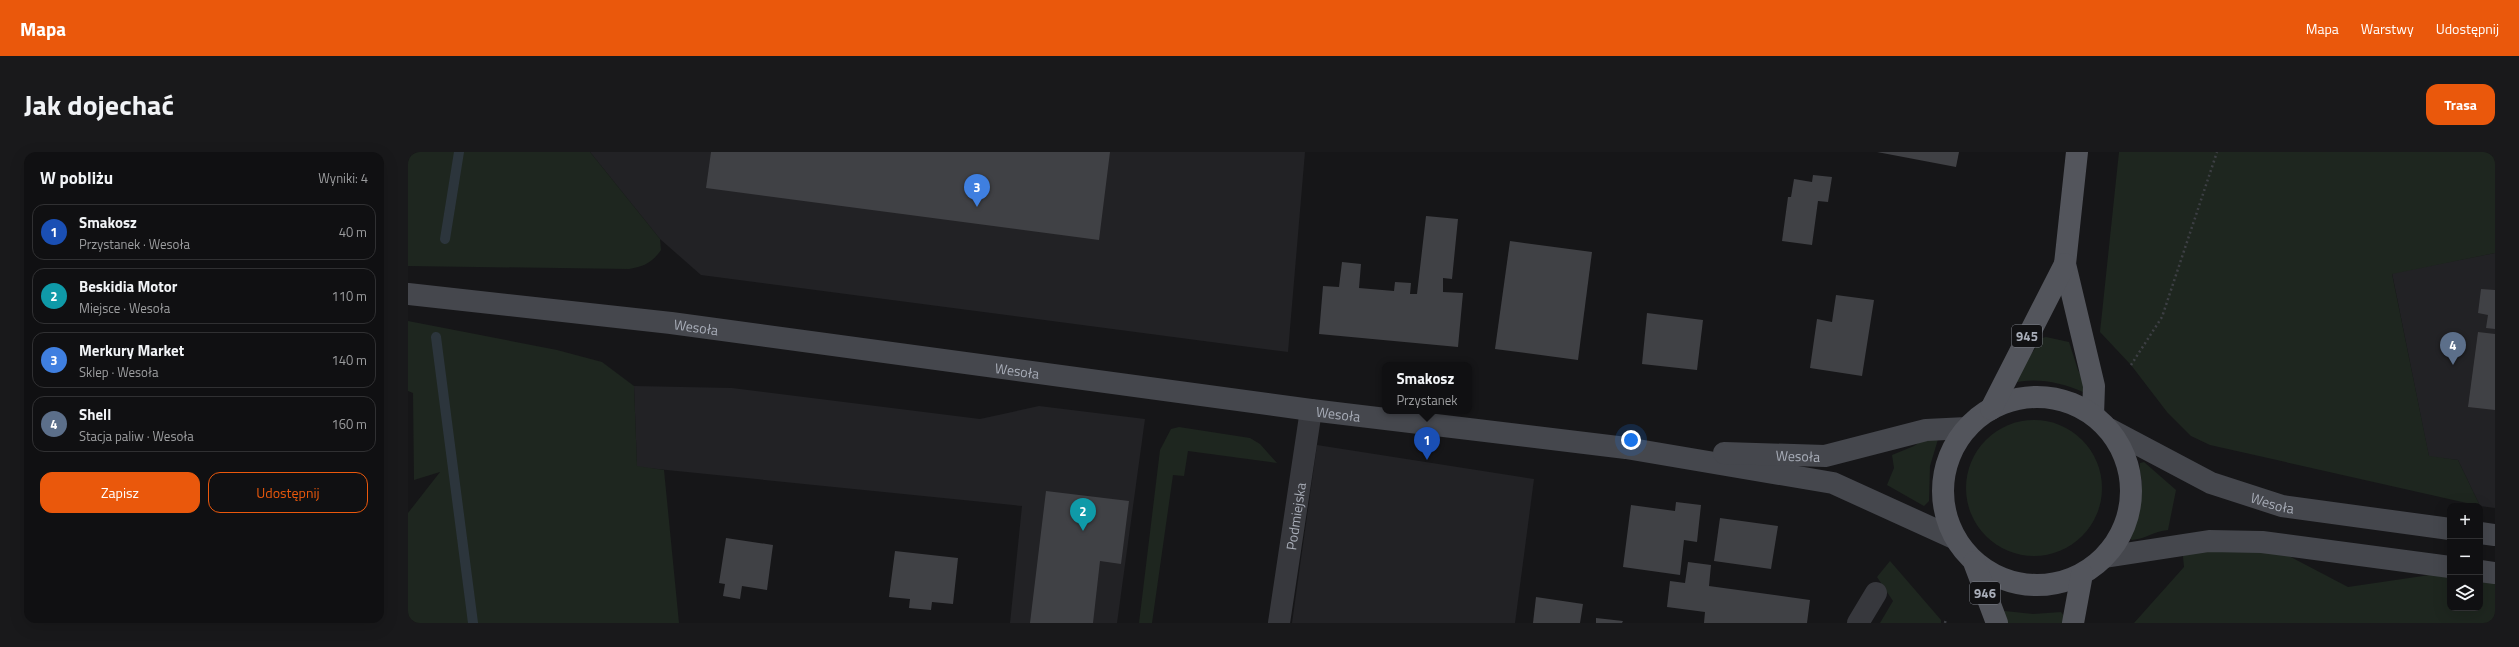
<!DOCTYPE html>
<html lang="pl">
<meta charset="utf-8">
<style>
body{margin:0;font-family:"Titillium Web",sans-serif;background:#19191b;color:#f1f3f6}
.controls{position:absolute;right:12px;bottom:12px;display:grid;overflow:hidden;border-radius:8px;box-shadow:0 4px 16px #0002}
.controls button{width:36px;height:36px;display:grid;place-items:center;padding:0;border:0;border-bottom:1px solid #303032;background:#101012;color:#f1f3f6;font:20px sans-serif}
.you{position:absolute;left:1223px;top:288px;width:14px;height:14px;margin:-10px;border:3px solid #fff;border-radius:50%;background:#1a73e8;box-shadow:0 0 0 6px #1a73e833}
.badge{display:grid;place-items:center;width:26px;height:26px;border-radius:50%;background:#ea580c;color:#fff;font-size:13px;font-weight:700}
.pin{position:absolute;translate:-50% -33px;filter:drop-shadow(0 1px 2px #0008)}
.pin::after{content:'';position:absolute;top:21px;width:14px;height:12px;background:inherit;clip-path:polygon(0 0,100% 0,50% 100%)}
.popup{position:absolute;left:974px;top:210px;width:90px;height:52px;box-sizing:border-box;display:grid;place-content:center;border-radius:8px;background:#101012;filter:drop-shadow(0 1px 3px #0005);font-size:13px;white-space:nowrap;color:#9c9d9f}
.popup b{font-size:15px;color:#f1f3f6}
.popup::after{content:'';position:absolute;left:50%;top:100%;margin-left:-8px;border:8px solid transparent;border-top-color:#101012}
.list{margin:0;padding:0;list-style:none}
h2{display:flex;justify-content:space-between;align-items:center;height:52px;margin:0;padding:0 16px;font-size:17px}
h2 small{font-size:13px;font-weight:400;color:#9c9d9f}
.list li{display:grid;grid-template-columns:26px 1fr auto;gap:12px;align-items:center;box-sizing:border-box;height:56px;margin:0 8px 8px;padding:0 8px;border:1px solid #303032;border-radius:12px}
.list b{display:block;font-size:15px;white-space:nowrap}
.list p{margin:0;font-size:13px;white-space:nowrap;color:#9c9d9f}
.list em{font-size:13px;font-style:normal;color:#9c9d9f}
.actions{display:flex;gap:8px;padding:12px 16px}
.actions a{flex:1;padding:9px 0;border:1px solid #ea580c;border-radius:12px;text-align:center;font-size:14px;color:#ea580c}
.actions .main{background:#ea580c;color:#fff}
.icon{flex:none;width:22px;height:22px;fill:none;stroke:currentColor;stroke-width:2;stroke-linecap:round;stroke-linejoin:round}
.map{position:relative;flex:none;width:2087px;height:471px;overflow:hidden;border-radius:12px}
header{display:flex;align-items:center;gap:24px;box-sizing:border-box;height:56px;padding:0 20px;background:#ea580c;color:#fff}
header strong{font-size:19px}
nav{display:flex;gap:22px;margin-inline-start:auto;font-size:14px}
.intro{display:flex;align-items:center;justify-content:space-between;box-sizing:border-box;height:96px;padding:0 24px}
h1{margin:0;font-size:28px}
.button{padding:10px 18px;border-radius:12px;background:#ea580c;color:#fff;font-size:14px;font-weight:700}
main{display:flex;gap:24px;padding:0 24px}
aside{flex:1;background:#101012;border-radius:12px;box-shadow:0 4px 16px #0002}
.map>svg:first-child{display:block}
.built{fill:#222225}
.green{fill:#1e261f}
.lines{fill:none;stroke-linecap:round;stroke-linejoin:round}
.stream{stroke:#2c353c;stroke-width:10}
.building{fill:#404145}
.path{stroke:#3d3f44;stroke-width:2.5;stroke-dasharray:2 3;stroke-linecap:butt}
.street{stroke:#37383d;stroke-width:22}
.secondary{stroke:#45474d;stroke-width:22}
.primary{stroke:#53555c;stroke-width:22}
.labels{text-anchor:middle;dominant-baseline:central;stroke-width:3;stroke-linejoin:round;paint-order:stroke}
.shield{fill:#111113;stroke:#7b7e86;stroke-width:1}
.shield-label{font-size:13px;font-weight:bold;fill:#a8adb8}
.street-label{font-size:14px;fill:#a8adb8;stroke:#111113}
</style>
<header>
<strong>Mapa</strong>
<nav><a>Mapa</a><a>Warstwy</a><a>Udostępnij</a></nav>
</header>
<div class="intro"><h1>Jak dojechać</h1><a class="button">Trasa</a></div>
<main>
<aside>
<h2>W pobliżu<small>Wyniki: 4</small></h2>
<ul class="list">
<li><span class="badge" style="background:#1a4fb4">1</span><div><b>Smakosz</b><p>Przystanek · Wesoła</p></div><em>40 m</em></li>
<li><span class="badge" style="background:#0f9aa8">2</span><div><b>Beskidia Motor</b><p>Miejsce · Wesoła</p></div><em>110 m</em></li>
<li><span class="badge" style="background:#3f7fe0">3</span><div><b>Merkury Market</b><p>Sklep · Wesoła</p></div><em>140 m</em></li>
<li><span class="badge" style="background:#5c6f8a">4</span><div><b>Shell</b><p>Stacja paliw · Wesoła</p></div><em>160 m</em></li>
</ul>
<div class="actions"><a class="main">Zapisz</a><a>Udostępnij</a></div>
</aside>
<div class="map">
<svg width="2087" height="471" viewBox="0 0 2087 471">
<rect width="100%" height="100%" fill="#161618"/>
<g class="built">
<polygon points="182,0 897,0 880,200 293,123 252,87"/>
<polygon points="2087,101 2087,356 2072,354 2050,308 2021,305 1984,121"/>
<polygon points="226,234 324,236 572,267 631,254 737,267 709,471 602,471 614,354 229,315"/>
<polygon points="909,293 1126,327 1107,471 884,471"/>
</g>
<g class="green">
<path d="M0,0H182L252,87L253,98C244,111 236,114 221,117L0,114Z"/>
<polygon points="1711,0 2087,0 2087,101 1984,122 2021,304 2050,308 2072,354 1802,293 1783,284 1759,260 1723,213 1692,180"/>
<polygon points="0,169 149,198 194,210 226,234 229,314 256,318 271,471 0,471 0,361 32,320 6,328 5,241 0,239"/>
<path d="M1638,185L1661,190L1670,218L1680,235L1678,240H1675C1653,230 1627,225 1604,231C1613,215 1624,202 1634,186Z"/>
<circle cx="1626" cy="336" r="68"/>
<polygon points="771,275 842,286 852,292 869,311 780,299 776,324 765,323 744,471 731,471 752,298 763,277"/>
<polygon points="1523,283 1531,284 1522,314 1521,349 1516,354 1479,333 1486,316 1484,303 1506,294"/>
<path d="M1736,310L1768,338L1760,378C1747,379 1737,387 1724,388L1720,385C1730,368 1734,349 1734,330C1733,323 1731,317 1732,311Z"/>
<polygon points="1854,390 1940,435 2042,420 2042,456 2072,456 2072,419 2087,421 2087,471 1726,471 1776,415 1774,394"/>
<polygon points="1482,409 1533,468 1533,471 1472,471 1485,449 1469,425"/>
<polygon points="1597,459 1625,462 1653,460 1656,464 1654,471 1598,471 1594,460"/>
</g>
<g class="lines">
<g class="stream">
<polyline points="37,87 51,0"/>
<polyline points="28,185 65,471"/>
</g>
</g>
<g class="building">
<polygon points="303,0 702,0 691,88 298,36"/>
<polygon points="1469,0 1551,0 1548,15"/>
<polygon points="1405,23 1424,25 1420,50 1410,49 1404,93 1374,89 1380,45 1383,45 1386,27 1404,30"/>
<polygon points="1018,64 1050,67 1044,127 1035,126 1035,140 1055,141 1050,195 911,182 915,134 931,135 934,110 953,112 951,136 986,139 987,130 1003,131 1002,142 1009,142"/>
<polygon points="1102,89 1184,100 1170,208 1087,197"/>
<polygon points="2073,137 2087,138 2087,177 2078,176 2080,163 2070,161"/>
<polygon points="1428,143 1466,148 1454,224 1402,216 1409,167 1424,170"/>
<polygon points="1239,161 1295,168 1289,218 1234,212"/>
<polygon points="2070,180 2087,182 2087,258 2060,255"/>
<polygon points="638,339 721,349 713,412 692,409 685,471 622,471"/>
<polygon points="1268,350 1293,353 1289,390 1276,388 1272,423 1215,415 1223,353 1267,359"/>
<polygon points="1312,366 1370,374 1363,417 1306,409"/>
<polygon points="318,386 365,393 359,438 334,434 332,447 315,444 317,432 311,431"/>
<polygon points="487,399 550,406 545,452 524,450 523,458 501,456 502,447 481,445"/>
<polygon points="1280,410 1303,413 1301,434 1402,448 1399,471 1296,471 1297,460 1259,455 1262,429 1277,431"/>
<polygon points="1128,445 1175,452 1172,471 1125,471"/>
<polygon points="1188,466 1215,469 1214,471 1188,471"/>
</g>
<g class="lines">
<g class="path">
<polyline points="1723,213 1754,165 1809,0"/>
<polyline points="1537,471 1538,466"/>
</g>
<g class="street">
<path id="s1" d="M871,471L903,258"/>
<polyline points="1450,471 1468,441"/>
</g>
<g class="secondary">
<path id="s2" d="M0,142L263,171L903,258L1218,296L1425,331L1548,387"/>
<path id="s3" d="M1701,277L1803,331L1874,354L2042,377"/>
<path id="s4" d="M1316,301L1417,304L1518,278L1559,276"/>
<polyline points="2072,381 2087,383"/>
<polyline points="1697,405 1801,389 1854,390 2042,415"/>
<polyline points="2072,419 2087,421"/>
</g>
<g class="primary">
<polyline points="1669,0 1657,112 1686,234 1685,263"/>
<circle cx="1629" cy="339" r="94"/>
<polyline points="1583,257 1657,112"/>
<polyline points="1566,410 1589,471"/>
<polyline points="1665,471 1674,422"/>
</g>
</g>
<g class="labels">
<g class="shield">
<rect x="1604" y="173" width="30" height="22" rx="3"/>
<rect x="1562" y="430" width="30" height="22" rx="3"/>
</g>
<g class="shield-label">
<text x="1619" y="184">945</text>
<text x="1577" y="441">946</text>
</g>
<g class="street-label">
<text stroke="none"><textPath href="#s2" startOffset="290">Wesoła</textPath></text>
<text stroke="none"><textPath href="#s2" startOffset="614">Wesoła</textPath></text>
<text stroke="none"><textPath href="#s2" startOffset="938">Wesoła</textPath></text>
<text stroke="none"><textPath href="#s4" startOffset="74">Wesoła</textPath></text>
<text stroke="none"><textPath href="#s3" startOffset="180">Wesoła</textPath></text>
<text stroke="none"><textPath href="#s1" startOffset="108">Podmiejska</textPath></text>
</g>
</g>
</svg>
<div class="controls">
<button>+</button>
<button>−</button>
<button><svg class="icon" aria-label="layers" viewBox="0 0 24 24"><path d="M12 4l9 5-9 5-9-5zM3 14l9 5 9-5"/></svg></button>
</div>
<div class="you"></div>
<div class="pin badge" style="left:1019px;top:308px;background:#1a4fb4">1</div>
<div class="popup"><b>Smakosz</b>Przystanek</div>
<div class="pin badge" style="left:675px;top:379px;background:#0f9aa8">2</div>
<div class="pin badge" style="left:569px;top:55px;background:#3f7fe0">3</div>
<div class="pin badge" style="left:2045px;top:213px;background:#5c6f8a">4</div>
</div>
</main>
